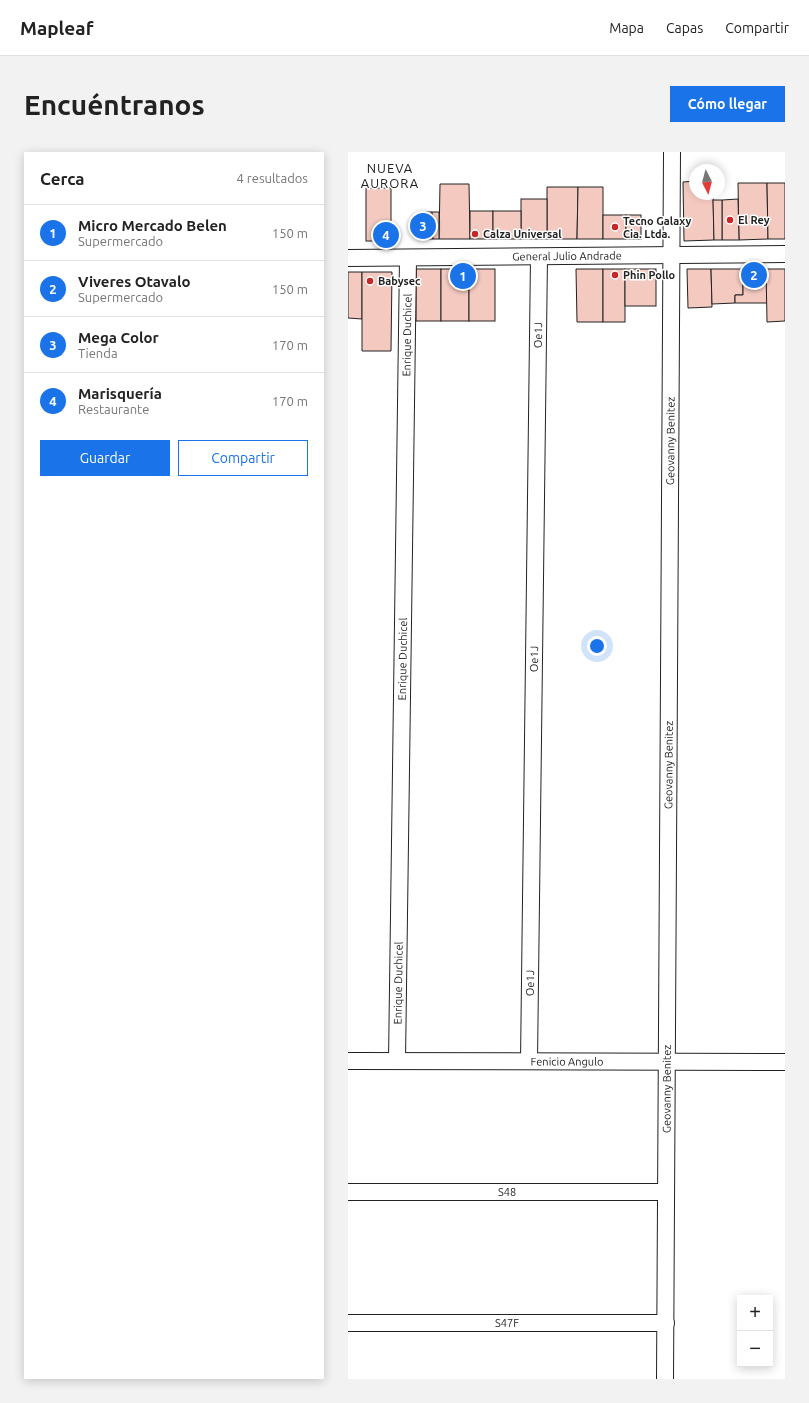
<!DOCTYPE html>
<html lang="es">
<meta charset="utf-8">
<style>
body{margin:0;font-family:Ubuntu,sans-serif;background:#f2f2f2;color:#222}
.controls{position:absolute;right:12px;bottom:12px;display:grid;overflow:hidden;border-radius:0px;box-shadow:0 2px 10px #0003}
.controls button{width:36px;height:36px;display:grid;place-items:center;padding:0;border:0;border-bottom:1px solid #e0e0e0;background:#fff;color:#222;font:20px sans-serif}
.compass{position:absolute;left:341px;top:12px;width:36px;height:36px;border-radius:50%;background:#fff;box-shadow:0 2px 10px #0003;rotate:174deg}
.you{position:absolute;left:249px;top:494px;width:14px;height:14px;margin:-10px;border:3px solid #fff;border-radius:50%;background:#1a73e8;box-shadow:0 0 0 6px #1a73e833}
.badge{display:grid;place-items:center;width:26px;height:26px;border-radius:50%;background:#1a73e8;color:#fff;font-size:13px;font-weight:700}
.pin{position:absolute;translate:-50% -50%;border:2px solid #fff;box-shadow:0 1px 4px #0006}
.list{margin:0;padding:0;list-style:none}
h2{display:flex;justify-content:space-between;align-items:center;height:52px;margin:0;padding:0 16px;font-size:17px}
h2 small{font-size:13px;font-weight:400;color:#767676}
.list li{display:grid;grid-template-columns:26px 1fr auto;gap:12px;align-items:center;box-sizing:border-box;height:56px;padding:0 16px;border-top:1px solid #e0e0e0}
.list b{display:block;font-size:15px;white-space:nowrap}
.list p{margin:0;font-size:13px;white-space:nowrap;color:#767676}
.list em{font-size:13px;font-style:normal;color:#767676}
.actions{display:flex;gap:8px;padding:12px 16px}
.actions a{flex:1;padding:9px 0;border:1px solid #1a73e8;border-radius:0px;text-align:center;font-size:14px;color:#1a73e8}
.actions .main{background:#1a73e8;color:#fff}
.map{position:relative;flex:none;width:437px;height:1227px;overflow:hidden;border-radius:0px}
header{display:flex;align-items:center;gap:24px;box-sizing:border-box;height:56px;padding:0 20px;background:#fff;border-bottom:1px solid #e0e0e0}
header strong{font-size:19px}
nav{display:flex;gap:22px;margin-inline-start:auto;font-size:14px}
.intro{display:flex;align-items:center;justify-content:space-between;box-sizing:border-box;height:96px;padding:0 24px}
h1{margin:0;font-size:28px}
.button{padding:10px 18px;border-radius:0px;background:#1a73e8;color:#fff;font-size:14px;font-weight:700}
main{display:flex;gap:24px;padding:0 24px}
aside{flex:1;background:#fff;border-radius:0px;box-shadow:0 2px 10px #0003}
.map>svg:first-child{display:block}
.building{fill:#f3c9c0;stroke:#222}
.lines{fill:none;stroke-linecap:round;stroke-linejoin:round}
.street-casing{stroke:#222;stroke-width:18}
.street{stroke:#fff;stroke-width:16}
.poi-dot{fill:#c62828;stroke:#fff;stroke-width:1.5}
.labels{text-anchor:middle;dominant-baseline:central;stroke-width:3;stroke-linejoin:round;paint-order:stroke}
.poi-label{font-size:11px;font-weight:bold;fill:#222;stroke:#fff;text-anchor:start}
.street-label{font-size:11px;fill:#222;stroke:#fff}
.quarter-label{font-size:13px;letter-spacing:1px;fill:#222;stroke:#fff}
</style>
<header>
<strong>Mapleaf</strong>
<nav><a>Mapa</a><a>Capas</a><a>Compartir</a></nav>
</header>
<div class="intro"><h1>Encuéntranos</h1><a class="button">Cómo llegar</a></div>
<main>
<aside>
<h2>Cerca<small>4 resultados</small></h2>
<ul class="list">
<li><span class="badge">1</span><div><b>Micro Mercado Belen</b><p>Supermercado</p></div><em>150 m</em></li>
<li><span class="badge">2</span><div><b>Viveres Otavalo</b><p>Supermercado</p></div><em>150 m</em></li>
<li><span class="badge">3</span><div><b>Mega Color</b><p>Tienda</p></div><em>170 m</em></li>
<li><span class="badge">4</span><div><b>Marisquería</b><p>Restaurante</p></div><em>170 m</em></li>
</ul>
<div class="actions"><a class="main">Guardar</a><a>Compartir</a></div>
</aside>
<div class="map">
<svg width="437" height="1227" viewBox="0 0 437 1227">
<rect width="100%" height="100%" fill="#fff"/>
<g class="building">
<polygon points="347,29 347,42 365,42 366,88 336,89 335,30"/>
<polygon points="390,31 419,31 420,87 391,88"/>
<polygon points="419,31 437,31 437,87 420,87"/>
<polygon points="92,32 121,32 122,87 91,87"/>
<polygon points="199,35 230,35 229,87 199,87"/>
<polygon points="230,35 255,35 255,87 229,87"/>
<rect x="18" y="36" width="25" height="53"/>
<rect x="173" y="47" width="26" height="40"/>
<polygon points="390,47 391,88 374,88 374,48"/>
<polygon points="365,48 374,48 374,88 366,88"/>
<rect x="122" y="59" width="23" height="28"/>
<rect x="145" y="59" width="28" height="28"/>
<polygon points="78,60 78,87 71,87 71,61"/>
<polygon points="78,60 84,60 85,87 78,87"/>
<polygon points="84,60 91,60 91,87 85,87"/>
<rect x="255" y="63" width="23" height="24"/>
<rect x="278" y="63" width="15" height="24"/>
<rect x="68" y="117" width="25" height="52"/>
<rect x="93" y="117" width="28" height="52"/>
<rect x="121" y="117" width="26" height="52"/>
<polygon points="228,117 255,117 255,170 229,170"/>
<rect x="255" y="117" width="22" height="53"/>
<rect x="277" y="117" width="31" height="37"/>
<polygon points="339,117 363,117 364,155 340,156"/>
<polygon points="363,117 395,117 395,143 387,143 387,151 364,152"/>
<polygon points="395,117 418,117 419,151 387,151 387,143 395,143"/>
<polygon points="418,117 437,117 437,169 419,170"/>
<polygon points="0,120 14,120 14,167 0,166"/>
<polygon points="14,120 44,120 43,199 14,199"/>
</g>
<g class="lines">
<defs>
<g id="street">
<path id="s1" d="M0,106L437,102"/>
<path id="s2" d="M0,909L437,910"/>
<path id="s3" d="M49,909L60,106"/>
<path id="s4" d="M181,909L191,105"/>
<path id="s5" d="M0,1040H318"/>
<path id="s6" d="M0,1171H318"/>
<path id="s7" d="M317,1227L324,0"/>
</g>
</defs>
<use href="#street" class="street-casing"/>
<use href="#street" class="street"/>
</g>
<g class="poi-dot">
<circle cx="382" cy="68" r="4"/>
<circle cx="267" cy="75" r="4"/>
<circle cx="127" cy="82" r="4"/>
<circle cx="267" cy="123" r="4"/>
<circle cx="22" cy="129" r="4"/>
</g>
<g class="labels">
<g class="poi-label">
<text x="390" y="68">El Rey</text>
<text x="275" y="69">Tecno Galaxy<tspan x="275" dy="13">Cia. Ltda.</tspan></text>
<text x="135" y="82">Calza Universal</text>
<text x="275" y="123">Phin Pollo</text>
<text x="30" y="129">Babysec</text>
</g>
<g class="street-label">
<text stroke="none"><textPath href="#s1" startOffset="219">General Julio Andrade</textPath></text>
<text stroke="none"><textPath href="#s3" startOffset="726">Enrique Duchicel</textPath></text>
<text stroke="none"><textPath href="#s4" startOffset="726">Oe1J</textPath></text>
<text stroke="none"><textPath href="#s7" startOffset="938">Geovanny Benitez</textPath></text>
<text stroke="none"><textPath href="#s3" startOffset="402">Enrique Duchicel</textPath></text>
<text stroke="none"><textPath href="#s4" startOffset="402">Oe1J</textPath></text>
<text stroke="none"><textPath href="#s7" startOffset="614">Geovanny Benitez</textPath></text>
<text stroke="none"><textPath href="#s3" startOffset="78">Enrique Duchicel</textPath></text>
<text stroke="none"><textPath href="#s4" startOffset="78">Oe1J</textPath></text>
<text stroke="none"><textPath href="#s2" startOffset="219">Fenicio Angulo</textPath></text>
<text stroke="none"><textPath href="#s7" startOffset="290">Geovanny Benitez</textPath></text>
<text stroke="none"><textPath href="#s5" startOffset="159">S48</textPath></text>
<text stroke="none"><textPath href="#s6" startOffset="159">S47F</textPath></text>
</g>
<g class="quarter-label">
<text x="42" y="16">NUEVA<tspan x="42" dy="15">AURORA</tspan></text>
</g>
</g>
</svg>
<div class="controls">
<button>+</button>
<button>−</button>
</div>
<svg class="compass" viewBox="-18 -18 36 36"><path d="M0-13l5 13h-10z" fill="#e53935"/><path d="M0 13l5-13h-10z" fill="#767676"/></svg>
<div class="you"></div>
<div class="pin badge" style="left:115px;top:124px">1</div>
<div class="pin badge" style="left:406px;top:123px">2</div>
<div class="pin badge" style="left:75px;top:74px">3</div>
<div class="pin badge" style="left:38px;top:83px">4</div>
</div>
</main>
